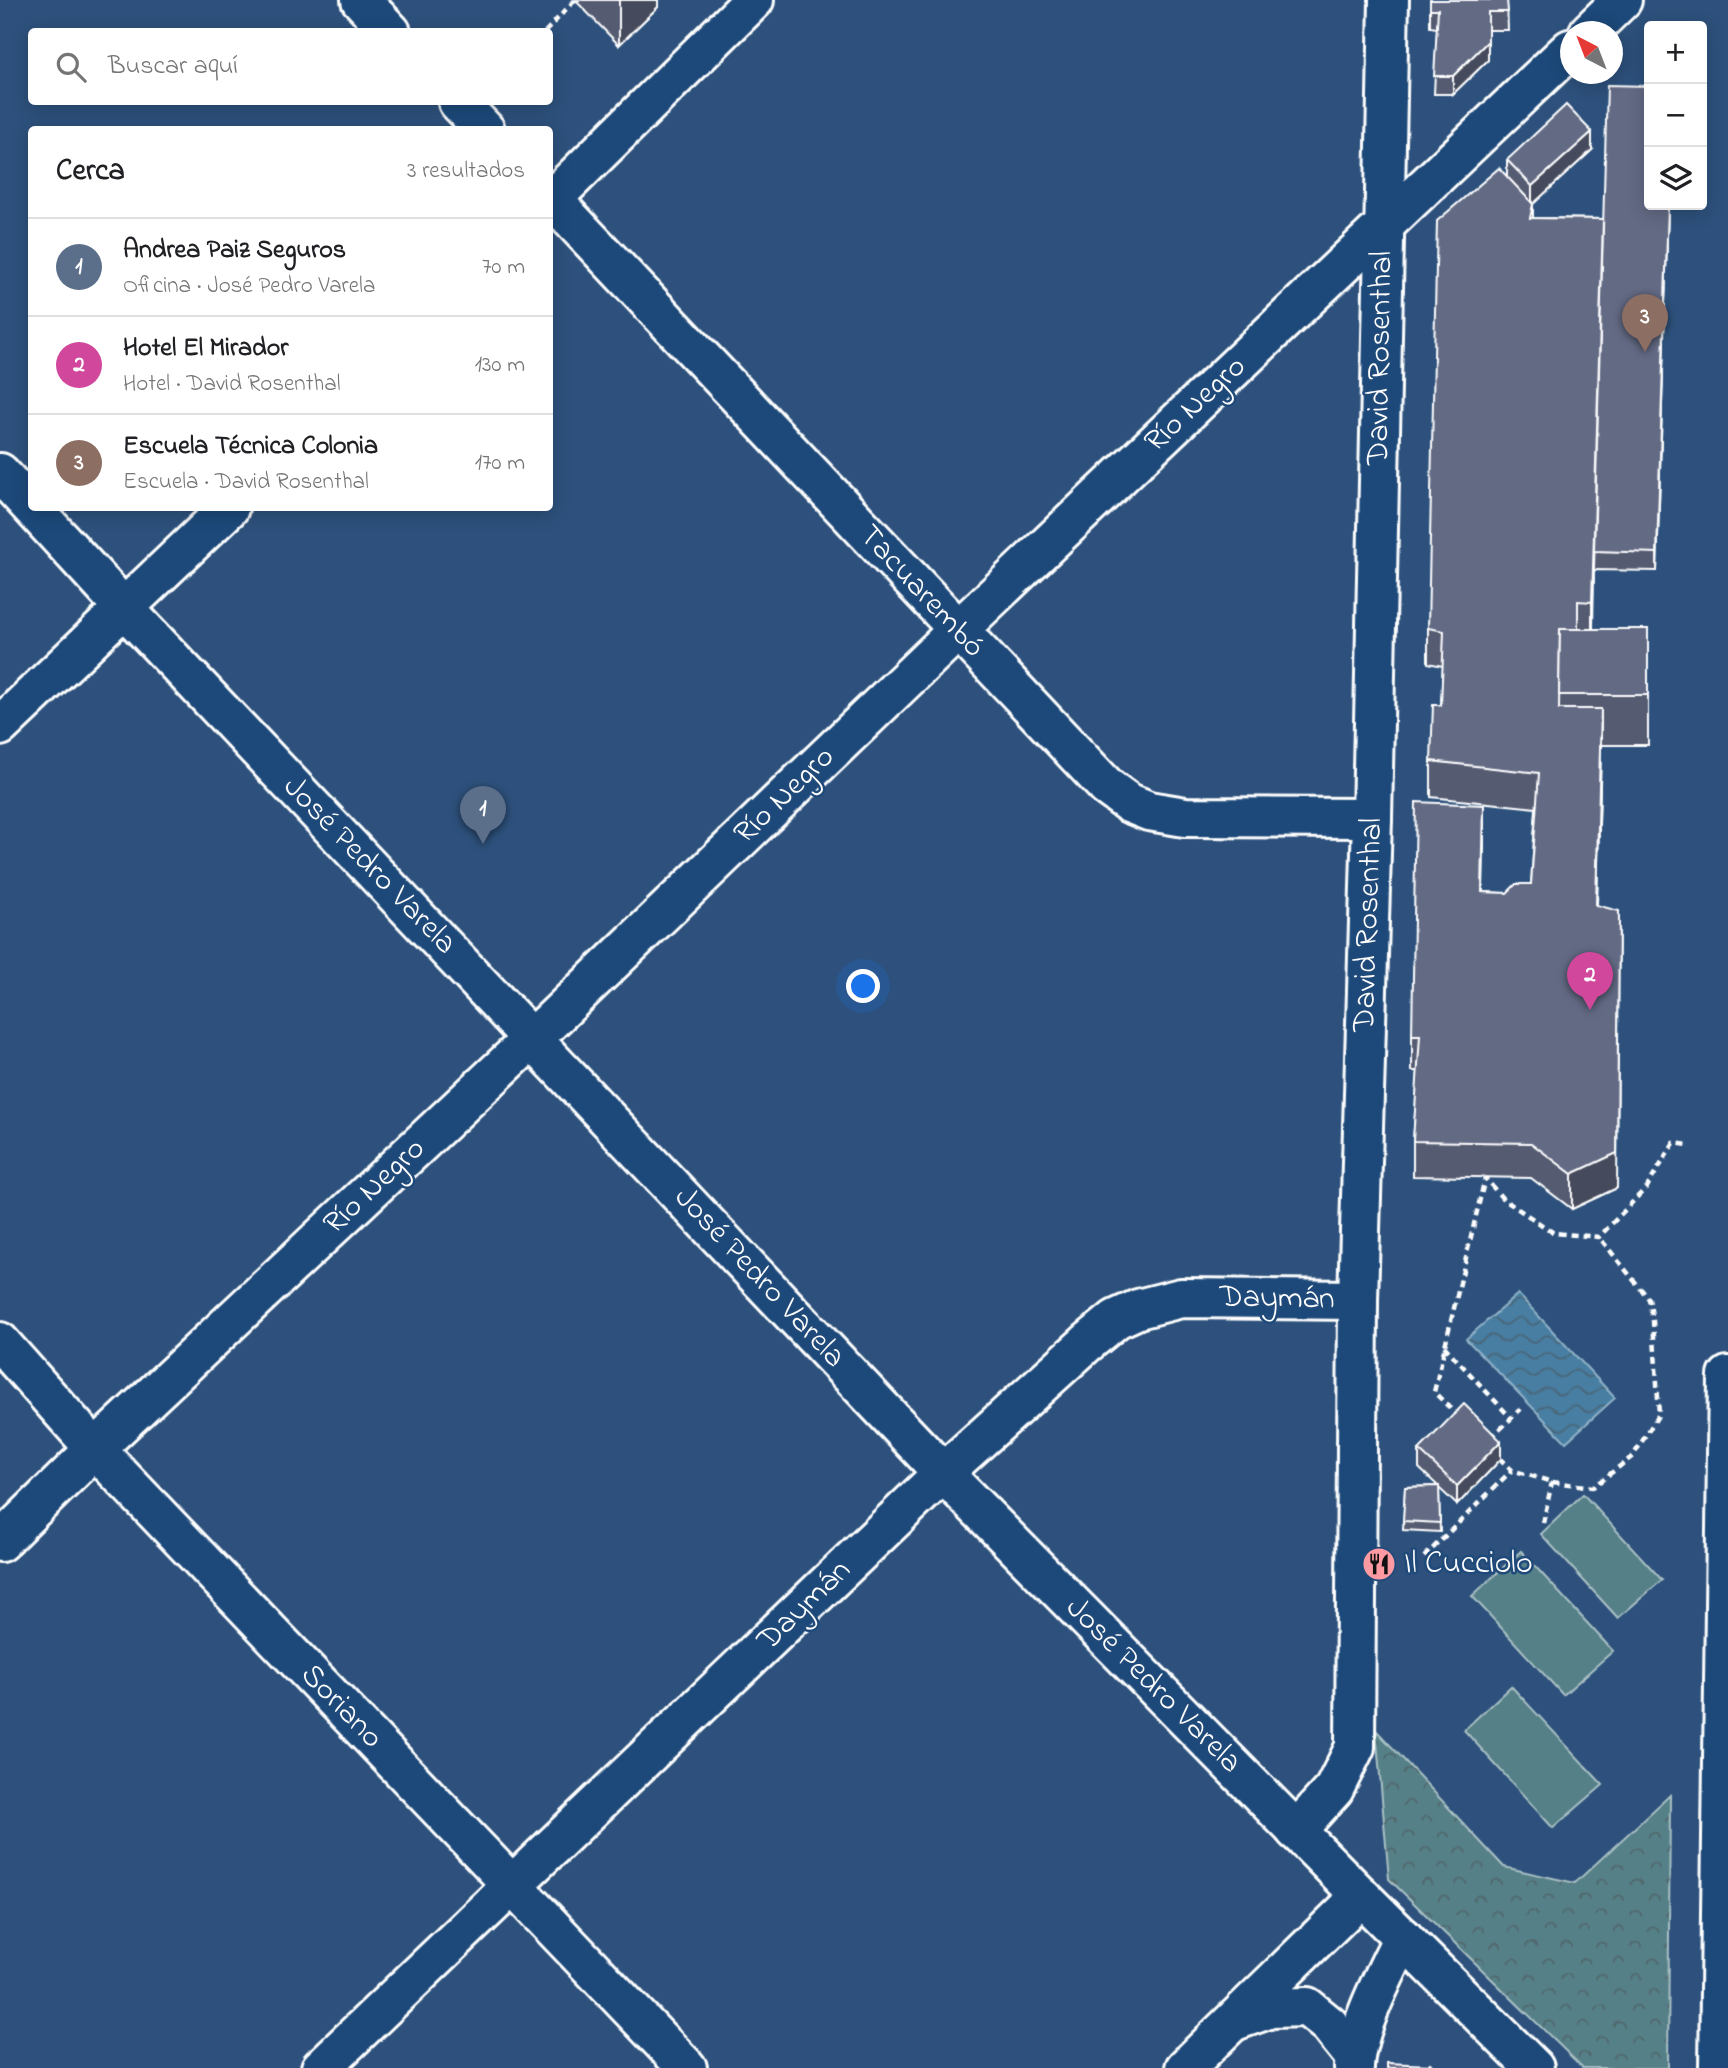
<!DOCTYPE html>
<html lang="es">
<meta charset="utf-8">
<style>
body{margin:0;font-family:"Indie Flower",sans-serif;background:#f2f2f2;color:#202124}
.controls{position:absolute;right:21px;top:21px;display:grid;overflow:hidden;border-radius:7px;box-shadow:0 4px 18px #0003}
.controls button{width:63px;height:63px;display:grid;place-items:center;padding:0;border:0;border-bottom:2px solid #e0e0e0;background:#fff;color:#202124;font:35px sans-serif}
.compass{position:absolute;left:1560px;top:21px;width:63px;height:63px;border-radius:50%;background:#fff;box-shadow:0 4px 18px #0003;rotate:318deg}
.you{position:absolute;left:864px;top:987px;width:24px;height:24px;margin:-18px;border:5px solid #fff;border-radius:50%;background:#1a73e8;box-shadow:0 0 0 10px #1a73e833}
.badge{display:grid;place-items:center;width:46px;height:46px;border-radius:50%;background:#7c3aed;color:#fff;font-size:23px;font-weight:700}
.pin{position:absolute;translate:-50% -58px;filter:drop-shadow(0 2px 4px #0008)}
.pin::after{content:'';position:absolute;top:37px;width:24px;height:21px;background:inherit;clip-path:polygon(0 0,100% 0,50% 100%)}
.list{margin:0;padding:0;list-style:none}
h2{display:flex;justify-content:space-between;align-items:center;height:91px;margin:0;padding:0 28px;font-size:30px}
h2 small{font-size:23px;font-weight:400;color:#757577}
.list li{display:grid;grid-template-columns:46px 1fr auto;gap:21px;align-items:center;box-sizing:border-box;height:98px;padding:0 28px;border-top:2px solid #e0e0e0}
.list b{display:block;font-size:26px;white-space:nowrap}
.list p{margin:0;font-size:23px;white-space:nowrap;color:#757577}
.list em{font-size:23px;font-style:normal;color:#757577}
.icon{flex:none;width:38px;height:38px;fill:none;stroke:currentColor;stroke-width:2;stroke-linecap:round;stroke-linejoin:round}
.map{position:relative;flex:none;width:1728px;height:2068px;overflow:hidden}
.search{position:absolute;background:#fff;box-shadow:0 4px 18px #0003;left:28px;top:28px;width:525px;height:77px;display:flex;align-items:center;gap:18px;box-sizing:border-box;padding:0 24px;border-radius:7px;color:#757577;font-size:26px}
.panel{position:absolute;background:#fff;box-shadow:0 4px 18px #0003;left:28px;top:126px;width:525px;height:385px;border-radius:7px}
.map>svg:first-child{display:block}
.forest{fill:url(#forest-crowns);stroke:#aac0c4;stroke-width:2}
.garden{fill:#558088;stroke:#aac0c4;stroke-width:2}
.water{fill:url(#water-waves);stroke:#91b2c7;stroke-width:2}
.lines{fill:none;stroke-linecap:round;stroke-linejoin:round}
.minor-casing{stroke:#fff;stroke-width:44}
.path{stroke:#fff;stroke-width:4.5;stroke-dasharray:7 5;stroke-linecap:butt}
.minor{stroke:#1f4a7a;stroke-width:38}
.wall{fill:#555c72;stroke:#fff;stroke-width:2}
.shaded-wall{fill:#454b5c;stroke:#fff;stroke-width:2}
.building{fill:#636b84;stroke:#fff;stroke-width:2}
.labels{text-anchor:middle;dominant-baseline:central;stroke-width:5;stroke-linejoin:round;paint-order:stroke}
.street-label{font-size:32px;fill:#fff;stroke:#1f4a7a}
.poi-label{font-size:32px;fill:#fff;stroke:#1f4a7a;text-anchor:start}
</style>
<div class="map">
<svg width="1728" height="2068" viewBox="0 0 1728 2068">
<defs>
<pattern id="forest-crowns" width="20" height="18" patternUnits="userSpaceOnUse" patternTransform="scale(1.75)"><rect width="20" height="18" fill="#558088"/><path d="M2 6a3 3 0 1 1 6 0M12 15a3 3 0 1 1 6 0" fill="none" stroke="#50666a"/></pattern>
<pattern id="water-waves" width="16" height="10" patternUnits="userSpaceOnUse" patternTransform="scale(1.75)"><rect width="16" height="10" fill="#477ea2"/><path d="M0 5q4-4 8 0t8 0" fill="none" stroke="#4a6577"/></pattern>
</defs>
<rect width="100%" height="100%" fill="#2d517c"/>
<filter id="ink" filterUnits="userSpaceOnUse"><feTurbulence type="fractalNoise" baseFrequency=".0143" numOctaves="2"/><feDisplacementMap in="SourceGraphic" scale="14" xChannelSelector="R" yChannelSelector="G"/><feConvolveMatrix kernelMatrix="1 2 1 2 8 2 1 2 1" color-interpolation-filters="sRGB"/></filter>
<g filter="url(#ink)">
<polygon class="forest" points="1376,1730 1504,1867 1575,1883 1670,1795 1668,2068 1583,2068 1389,1879"/>
<g class="garden">
<polygon points="1583,1494 1662,1580 1618,1618 1541,1534"/>
<polygon points="1521,1551 1613,1651 1563,1695 1472,1596"/>
<polygon points="1511,1686 1603,1785 1553,1828 1464,1730"/>
</g>
<polygon class="water" points="1518,1294 1615,1398 1566,1442 1466,1339"/>
<g class="lines">
<defs>
<g id="minor">
<polyline points="361,0 391,32"/>
<polyline points="1589,32 1622,0"/>
<polyline points="458,102 485,130"/>
<polyline points="550,197 1107,787 1129,803 1149,811 1185,817 1372,818"/>
<polyline points="550,201 754,0"/>
<polyline points="0,473 124,608 943,1473 1361,1896 1534,2068"/>
<polyline points="0,726 229,508"/>
<polyline points="0,1342 95,1449 687,2068"/>
<polyline points="0,1542 95,1449 533,1038 957,631 1570,49"/>
<polyline points="1296,1831 1334,1789 1355,1747 1358,1300 1372,818 1389,0"/>
<polyline points="1237,2020 1271,2008 1307,2007 1329,2025 1354,2056"/>
<polyline points="321,2068 943,1473 1087,1343 1116,1319 1138,1309 1181,1298 1358,1300"/>
<polyline points="1185,2068 1361,1896"/>
<path d="M1354,2068C1355,2030 1386,1972 1403,1937"/>
<polyline points="1719,2068 1728,1376"/>
</g>
</defs>
<use href="#minor" class="minor-casing"/>
<g class="path">
<polyline points="545,32 575,0"/>
<polyline points="1444,1346 1511,1418"/>
<polyline points="1459,1417 1434,1392 1485,1178 1503,1199 1554,1233 1599,1237 1647,1187 1674,1143 1688,1145"/>
<polyline points="1491,1438 1521,1409"/>
<polyline points="1499,1458 1512,1470 1552,1482 1593,1487 1633,1456 1659,1414 1653,1321 1649,1299 1599,1237"/>
<polyline points="1543,1523 1552,1482"/>
<polyline points="1424,1557 1512,1470"/>
</g>
<use href="#minor" class="minor"/>
</g>
<g class="wall">
<polygon points="575,0 658,0 658,7 619,45"/>
<polygon points="1430,0 1507,0 1508,30 1488,30 1488,60 1453,94 1434,94 1437,28 1430,27"/>
<polygon points="1592,150 1533,204 1533,218 1603,219 1649,205 1668,205 1657,571 1594,570 1593,629 1648,629 1648,745 1601,745 1597,905 1617,1188 1572,1209 1531,1178 1413,1176 1413,1141 1418,1071 1412,1071 1412,1035 1484,840 1483,892 1507,893 1531,884 1536,808 1431,797 1431,761 1441,705 1443,666 1428,663 1428,628 1507,177 1507,160"/>
<polygon points="1419,1450 1501,1459 1457,1505 1439,1488 1440,1532 1403,1530 1405,1487 1438,1486 1419,1468"/>
</g>
<g class="shaded-wall">
<polygon points="619,0 658,0 658,7 619,45"/>
<polygon points="1488,41 1488,60 1453,94 1453,76"/>
<polygon points="1592,132 1592,150 1532,205 1532,186"/>
<polygon points="1668,205 1657,571 1657,553"/>
<polygon points="1603,254 1592,637 1592,602"/>
<polygon points="1601,709 1601,745 1596,940 1596,905"/>
<polygon points="1484,805 1484,840 1482,927 1482,892"/>
<polygon points="1619,911 1617,1188 1572,1209 1572,1174"/>
<polygon points="1501,1441 1501,1459 1457,1505 1457,1486"/>
</g>
<g class="building">
<polygon points="1430,0 1507,0 1508,12 1488,12 1488,41 1453,76 1434,76 1438,9 1430,9"/>
<polygon points="1607,85 1649,86 1649,205 1668,205 1657,553 1594,551"/>
<polygon points="1566,105 1592,132 1532,186 1507,160"/>
<polygon points="1499,168 1533,204 1530,218 1603,219 1592,602 1578,601 1578,629 1560,629 1559,709 1601,709 1596,905 1619,911 1617,1153 1572,1174 1531,1143 1413,1141 1420,1035 1412,1035 1416,802 1484,805 1482,892 1507,893 1516,884 1531,884 1539,773 1431,761 1433,705 1441,705 1444,631 1428,628 1437,221"/>
<polygon points="1560,629 1648,629 1648,695 1559,695"/>
<polygon points="1464,1404 1501,1441 1457,1486 1419,1450"/>
<polygon points="1439,1486 1440,1523 1403,1521 1405,1487"/>
<polygon points="1387,2063 1428,2065 1425,2068 1387,2068"/>
<polygon points="1430,2063 1435,2068 1425,2068"/>
</g>
</g>
<defs>
<symbol id="restaurant-disc" viewBox="-11 -11 22 22"><circle r="9.5" fill="#ff9aa2" stroke="#1f4a7a"/><path d="M-5-6h1v4h1v-4h1v4h1v-4h1v5L-1.5 .5V6h-2V.5L-5-1ZM5-6V6H3V1.5H1.5Q1.5-4 5-6Z" fill="#111"/></symbol>
</defs>
<g fill-rule="evenodd">
<use href="#restaurant-disc" x="1360" y="1545" width="38" height="38"/>
</g>
<g class="labels">
<g class="street-label">
<text transform="translate(1381 358) rotate(-89)">David Rosenthal</text>
<text transform="translate(1196 405) rotate(-43)">Río Negro</text>
<text transform="translate(921 592) rotate(47)">Tacuarembó</text>
<text transform="translate(785 796) rotate(-44)">Río Negro</text>
<text transform="translate(369 866) rotate(46)">José Pedro Varela</text>
<text transform="translate(1369 925) rotate(-88)">David Rosenthal</text>
<text transform="translate(375 1187) rotate(-43)">Río Negro</text>
<text transform="translate(759 1278) rotate(47)">José Pedro Varela</text>
<text transform="translate(1277 1299) rotate(1)">Daymán</text>
<text transform="translate(805 1606) rotate(-44)">Daymán</text>
<text transform="translate(1153 1686) rotate(45)">José Pedro Varela</text>
<text transform="translate(341 1707) rotate(46)">Soriano</text>
</g>
<g class="poi-label">
<text x="1404" y="1564">Il Cucciolo</text>
</g>
</g>
</svg>
<div class="controls">
<button>+</button>
<button>−</button>
<button><svg class="icon" aria-label="layers" viewBox="0 0 24 24"><path d="M12 4l9 5-9 5-9-5zM3 14l9 5 9-5"/></svg></button>
</div>
<svg class="compass" viewBox="-18 -18 36 36"><path d="M0-13l5 13h-10z" fill="#e53935"/><path d="M0 13l5-13h-10z" fill="#757577"/></svg>
<div class="you"></div>
<div class="pin badge" style="left:483px;top:844px;background:#5c6f8a">1</div>
<div class="pin badge" style="left:1590px;top:1010px;background:#d1479c">2</div>
<div class="pin badge" style="left:1645px;top:352px;background:#8d6e63">3</div>
<div class="search"><svg class="icon" aria-label="search" viewBox="0 0 24 24"><circle cx="10" cy="10" r="6"/><path d="M15 15l6 6"/></svg>Buscar aquí</div>
<section class="panel">
<h2>Cerca<small>3 resultados</small></h2>
<ul class="list">
<li><span class="badge" style="background:#5c6f8a">1</span><div><b>Andrea Paiz Seguros</b><p>Oficina · José Pedro Varela</p></div><em>70 m</em></li>
<li><span class="badge" style="background:#d1479c">2</span><div><b>Hotel El Mirador</b><p>Hotel · David Rosenthal</p></div><em>130 m</em></li>
<li><span class="badge" style="background:#8d6e63">3</span><div><b>Escuela Técnica Colonia</b><p>Escuela · David Rosenthal</p></div><em>170 m</em></li>
</ul>
</section>
</div>
